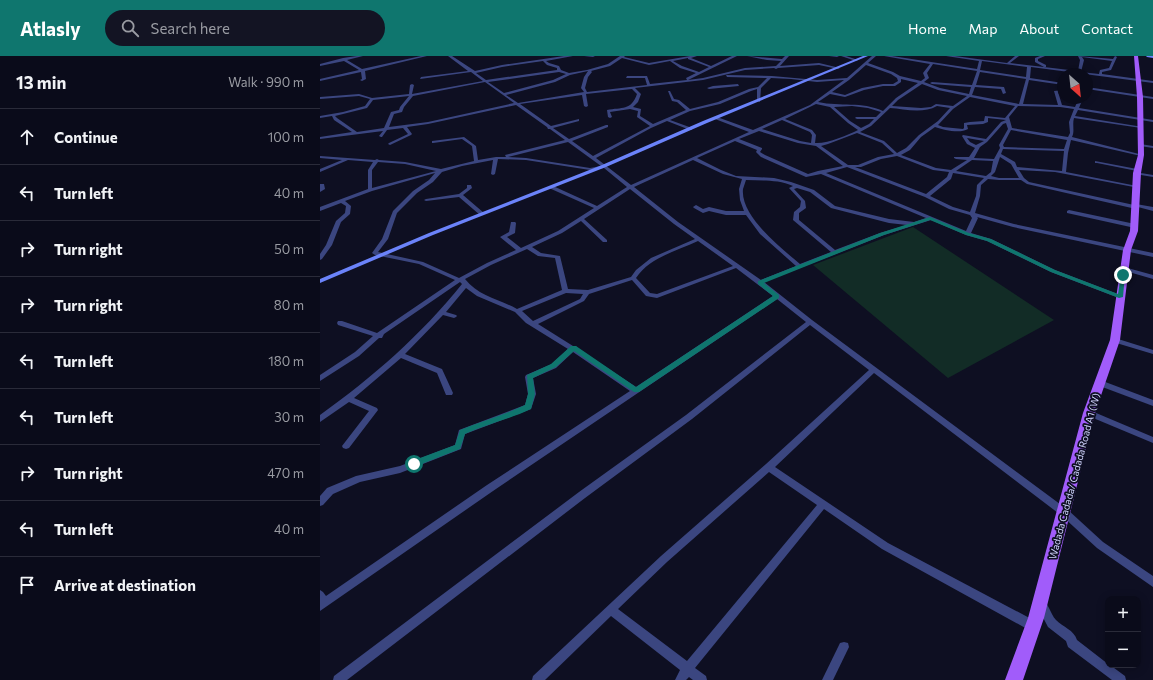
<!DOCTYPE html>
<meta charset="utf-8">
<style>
body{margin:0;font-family:Commissioner,sans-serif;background:#131423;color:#f1f3f6}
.controls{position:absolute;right:12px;bottom:12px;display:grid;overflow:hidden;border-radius:8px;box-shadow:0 2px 10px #0003}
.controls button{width:36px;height:36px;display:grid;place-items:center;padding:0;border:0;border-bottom:1px solid #2a2b39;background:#0a0b1a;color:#f1f3f6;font:20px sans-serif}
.compass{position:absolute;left:737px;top:12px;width:36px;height:36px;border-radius:50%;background:#0a0b1a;box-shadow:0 2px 10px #0003;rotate:153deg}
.stop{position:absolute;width:12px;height:12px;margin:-9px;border:3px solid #0f766e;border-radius:50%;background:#fff}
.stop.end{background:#0f766e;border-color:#fff;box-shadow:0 1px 4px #0008}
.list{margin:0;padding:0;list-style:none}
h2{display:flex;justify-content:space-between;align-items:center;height:52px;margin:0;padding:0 16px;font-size:17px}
h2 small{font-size:13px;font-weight:400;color:#999ba2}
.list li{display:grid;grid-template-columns:26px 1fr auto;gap:12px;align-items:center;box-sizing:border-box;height:56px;padding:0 16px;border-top:1px solid #2a2b39}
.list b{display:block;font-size:15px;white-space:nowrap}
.list em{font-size:13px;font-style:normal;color:#999ba2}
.icon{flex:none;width:22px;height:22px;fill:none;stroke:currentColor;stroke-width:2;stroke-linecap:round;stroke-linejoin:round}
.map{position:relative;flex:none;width:833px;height:624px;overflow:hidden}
header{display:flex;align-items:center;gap:24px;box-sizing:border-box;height:56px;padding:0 20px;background:#0f766e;color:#fff}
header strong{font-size:19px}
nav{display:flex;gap:22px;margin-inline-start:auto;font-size:14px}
.search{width:280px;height:36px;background:#131423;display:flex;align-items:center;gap:10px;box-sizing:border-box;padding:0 14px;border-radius:22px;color:#999ba2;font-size:15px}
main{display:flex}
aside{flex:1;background:#0a0b1a}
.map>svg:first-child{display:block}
.green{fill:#122c26}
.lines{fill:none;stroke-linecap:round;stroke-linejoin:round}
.street{fill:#3b4680;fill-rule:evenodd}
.secondary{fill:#6b83fa;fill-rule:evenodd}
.primary{fill:#a15cfa;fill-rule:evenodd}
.route{fill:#0f766e}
.labels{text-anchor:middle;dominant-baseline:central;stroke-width:3.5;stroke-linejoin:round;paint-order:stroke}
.street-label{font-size:10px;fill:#d1d5fe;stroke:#0e0f22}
</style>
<header>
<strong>Atlasly</strong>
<div class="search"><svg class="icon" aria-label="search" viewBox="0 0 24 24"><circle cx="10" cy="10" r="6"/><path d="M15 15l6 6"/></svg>Search here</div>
<nav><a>Home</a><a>Map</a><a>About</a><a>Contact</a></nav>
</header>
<main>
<aside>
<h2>13 min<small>Walk · 990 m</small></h2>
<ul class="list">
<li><svg class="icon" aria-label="ahead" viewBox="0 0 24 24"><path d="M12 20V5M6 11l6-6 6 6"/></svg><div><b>Continue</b></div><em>100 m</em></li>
<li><svg class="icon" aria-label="left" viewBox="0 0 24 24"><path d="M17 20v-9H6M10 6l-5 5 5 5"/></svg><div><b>Turn left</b></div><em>40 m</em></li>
<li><svg class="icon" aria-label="right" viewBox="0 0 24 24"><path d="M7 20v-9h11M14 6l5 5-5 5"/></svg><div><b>Turn right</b></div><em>50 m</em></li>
<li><svg class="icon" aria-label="right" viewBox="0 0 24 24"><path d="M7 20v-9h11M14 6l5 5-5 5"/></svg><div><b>Turn right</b></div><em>80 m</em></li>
<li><svg class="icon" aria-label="left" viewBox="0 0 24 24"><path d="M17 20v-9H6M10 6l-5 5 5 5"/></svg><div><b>Turn left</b></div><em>180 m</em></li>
<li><svg class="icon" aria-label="left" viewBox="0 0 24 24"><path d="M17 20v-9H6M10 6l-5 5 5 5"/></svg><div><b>Turn left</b></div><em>30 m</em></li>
<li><svg class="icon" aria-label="right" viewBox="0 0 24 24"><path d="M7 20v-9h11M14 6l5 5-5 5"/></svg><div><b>Turn right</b></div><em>470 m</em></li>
<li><svg class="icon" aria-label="left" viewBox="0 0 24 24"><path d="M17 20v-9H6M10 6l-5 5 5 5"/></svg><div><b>Turn left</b></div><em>40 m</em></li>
<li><svg class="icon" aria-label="arrive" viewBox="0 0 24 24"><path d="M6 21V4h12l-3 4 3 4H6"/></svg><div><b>Arrive at destination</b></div></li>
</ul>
</aside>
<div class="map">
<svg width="833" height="624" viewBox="0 0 833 624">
<rect width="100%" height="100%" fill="#0e0f22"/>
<polygon class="green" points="593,171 734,264 628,322 493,209"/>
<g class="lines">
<g class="street">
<polygon points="37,0 43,0 27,4 42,13 101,0 107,0 45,15 46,23 42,25 40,24 42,23 41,16 0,25 0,23 39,14 24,5 0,10 0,8 23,2"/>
<path d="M128,0H132L155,15L182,9L244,0H253L226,5L229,7L239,10L241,14L249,17L267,14L288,8L300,0H305L304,1L329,7L370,0H377L371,2L391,10L412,0H417L368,24L383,22L425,12L456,10L461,5L447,4L427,0L462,3L465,0H469L460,10L499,7L520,12L518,13L499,9L458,12L456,13L454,12L425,14L383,24L315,32L321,38L318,46L313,51L321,53L320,60L333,68L366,54L357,46L352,45L348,35H350L354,43L359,44L370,53L398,46L429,33L438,31L447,22L407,21L406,19L452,20L497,24L527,22L552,0H556L548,7L573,16L580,20L601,25L605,22L603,17L610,8L564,0H572L657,13L659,5L626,0H635L687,7L695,0H699L690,7L758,15L760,4L758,0L793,3L795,0L797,1L791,14L782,16V18L833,25V27L711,11L710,22L743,27V29L709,24L703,48L738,49L734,35L743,34V36H738L742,49L755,51L759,42H763L759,52L833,64V66L758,54L755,60L823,71L821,72L754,62C752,69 755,75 752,81L823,99L821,100L751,84L748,97L746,116L817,130H819V132L735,116L699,114L704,122L709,126L814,149L816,148L833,151V155L818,151L816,153L707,128L701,124H679L668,123L661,129L660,140L655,157L694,168L833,197V201L693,171L657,161L658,162L651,177L671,183L735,214L803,240L804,241L803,242H799L731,216L667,185L646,179L611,164L564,179L444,226L492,264L748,454L783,486L833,520V531L777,492L742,460L554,317L455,411L568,487L717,566L718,570L717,574L713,575L709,574L562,493L504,453L375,612L386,620L387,624H373L369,621L366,624H355L360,614L291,560L225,624H212L213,620L341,500L446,408L549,314L490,269L372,363L265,442L27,624H13L14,620L259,436L366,359L486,266L457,243L173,435L0,555V534L3,536L6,540L167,429L310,335L253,296L236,312L213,322L216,338L211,353L145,378L141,393L80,417L40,426L13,438L3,449L0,450V440L7,432L36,420L80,410L135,389L139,374L205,349L208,338L205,321L206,319L232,308L248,293L206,267L195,256L157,240L146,232L126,256L136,259L137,260L136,261L134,262L123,259L85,298L122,313L133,337L132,339H126L117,317L81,302L34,342L57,352L58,354L29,392L26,393L23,392L22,390L49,355L29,346L0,366V359C53,321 101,279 142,228L140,226L64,278L62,282H59L39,300L0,325V319L35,296L53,280L18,269L17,267L18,265H22L57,277L135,224L99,208L55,199L52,197L62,183L73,155L93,135L109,124L115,117L52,135L25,145L31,150L30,158L21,166L12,189L2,203L0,204V198L6,189L16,165L25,157L26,150L21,147L0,155V151L48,133V114L53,106L28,104L0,116V113L22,104L0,102V100L55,104L57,103L59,104L85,106L121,113L154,105L152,90L142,83L113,87H112V85L144,81L156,90L158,104L176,101H186L185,99L245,84L230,73H228L227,71L196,49L108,68L87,71L92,78L91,79L70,89L68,88L69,87L88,78L83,72L67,74L62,81H61L59,80L63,75L0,83V81L32,76L14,64L12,60L0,62V60L23,56L45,50L50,43L39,40L0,43V41L39,38L52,42L89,38L90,29L92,28L94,29L92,38L163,25L151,16L100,23L101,21L148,15ZM762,1L792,5L789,12L780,14L779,18L761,16L764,4ZM302,2L329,9L350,5L360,12L376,17L366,22L367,24L330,28L327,20H307L306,22H325L327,29L267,36L265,32L268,21L272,16L271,15L290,10ZM368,2V3L389,11L379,16L362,10L353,5ZM223,5L227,9L237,12V14L166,24L156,17L182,11ZM662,5L707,11L706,21L660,14ZM613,8L657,15L652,29L612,26L610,27L612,28L651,31L649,38L620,32L604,26L609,22L607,17ZM546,9L571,18L577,22L578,25L573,28H563L542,32L525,39L512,36L529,24ZM268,15L264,21L261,32L264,36L198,47L186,39L235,26L250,19ZM239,16L246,18L233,24L184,37L168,26ZM660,16L706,23L699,48L652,39L655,31L681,33L683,38L686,37L684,31L656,29ZM451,22L471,23L497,26L524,24L490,49L433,74L397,61H395V63L429,76L311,129L276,102L331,72L347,65L370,74H372V72L350,64L370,55L400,48L431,35L437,33V45L440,46L441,32ZM581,23L598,27L576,42L563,55C541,45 521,51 498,46L510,38L525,41L544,34L563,30H575L581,26ZM165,26L194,47L108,66L69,71L74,58L82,56L84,51L93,40ZM602,28L618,34L647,40L633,50L616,48L611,51L601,52L572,50L578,44ZM312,33L317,38C311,55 302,51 287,54L288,61L290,62L292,61L290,56L310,53L318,55L317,61L330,70L273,100L252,85L288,71V69H286L249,83L233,72L259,65V63L231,70L200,48L262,39L264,50L266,51L268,50L266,38ZM89,40L80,51L79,54L71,56L64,72L37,76L17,62L15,60L47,52L53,44ZM650,41L695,50L685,62L665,60L664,65L650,66L644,67V72L643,73L623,71L618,69L633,53ZM496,48L510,51L528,67L538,74C528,79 507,88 495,87L496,79L492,74L465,63ZM532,50L548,52L561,56L556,61H536L535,62L537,63H554L549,68L541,72L530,65L514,51ZM617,50L630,52L618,65L599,79L586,92L577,97L564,85L540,76L551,70L570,52C584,53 603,58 617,50ZM698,50L740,51L754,53L749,66L750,77L748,81L692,72L689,61ZM668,62L686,64L681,66L666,83L643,79L642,80L647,88L655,92L649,101H634V102L636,103L647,104L631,114L616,112L581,99L590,94L601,81L615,71C624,74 640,78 648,73L647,69L663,68L668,66ZM462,64L490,76L492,79L491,87L480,85L442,73ZM686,67L688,73L679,89L680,92L674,103L654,102L660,91L667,86L683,68ZM691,74L747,84L744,93L684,91L683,89ZM439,75L478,87L496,90L523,110L498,115L488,118L445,99L440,96L442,93V92L419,83ZM537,77L562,87L574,98L558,101L538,109H528L501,90L508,88ZM647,82L664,85L656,89L650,86ZM415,85L437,94L436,96L441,101L486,121L501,118L606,162L594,166L569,163L515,150L494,134L471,126L454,122L416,120L401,114L377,102ZM248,86L281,110L270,112L206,102L188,101ZM683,93L744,95L742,115L697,111L695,106L681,98ZM577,100L613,114L629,116L627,121L606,138L535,111H541L561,103ZM680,101L691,108L699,122H679L671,120L675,116ZM178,103L206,104L270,114L284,112L307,131L277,150L233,130H229V132L274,152L238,175L201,192L187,181L195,177L196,167L195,166H191L189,176L180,181L196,194L167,207L139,222L103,206L58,196L68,183L77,157L97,137L113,126L122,116L142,110L173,104L171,118L173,119L175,118ZM373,104L403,118L422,123L419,133L420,144L424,155H406L389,151L383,153L376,149L373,151L374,152L383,157L389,155L406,159H426L440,178L476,210L441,224L358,166L314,131ZM652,104L673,105L671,116L666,120L636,115ZM58,106L85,108L116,115L52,132V114ZM527,111L605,141L629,153L650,159L652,162L646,175L506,117ZM633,117L664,122L657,129L656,140L650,156L633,151L610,140L631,123ZM426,124C442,125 458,123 473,130L469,132L481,145L480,151L474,156L473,164L511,196L480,208C461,192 420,160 423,133C424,130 425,127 426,124ZM477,132L490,136L511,152L569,167L587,169L560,177L515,194L479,164V157L486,152L485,145L474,133ZM310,133L354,168L375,183L331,202L316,214L311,221L268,234L248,233L240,200L221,197L212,191L242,177L261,165L283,186H287V184L264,163ZM378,185L413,210L337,238L330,237L316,222C330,201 357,195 378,185ZM207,193L218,200L235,202L242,234L197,253C179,243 158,240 145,223L171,209ZM416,212L453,240L316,331L257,292L256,290H253L218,268L264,245L269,238L312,224L326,240L337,242ZM246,237L263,238L260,243L213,265L202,255ZM449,416L497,449L367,605L298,553L347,506Z"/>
<polygon points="264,0 275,0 273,1"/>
<polygon points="509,0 519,0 517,1"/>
<polygon points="521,0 526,0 538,4 536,5"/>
<polygon points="720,0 725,0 718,3 718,5 726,9 726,11 724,11 715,6 715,2"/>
<polygon points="418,28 419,30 389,33 387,32 393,30"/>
<polygon points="767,31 833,41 833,43 767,33"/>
<polygon points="820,88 833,90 833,92 820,90"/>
<polygon points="775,105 817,113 819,114 817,115 777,107 775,107"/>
<polygon points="815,116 833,119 833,121 815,118"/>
<polygon points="0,128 4,128 5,133 0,136"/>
<polygon points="147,129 151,129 152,132 143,139 164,157 164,159 160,159 139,141 106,145 104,144 106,143 139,138 147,132"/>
<polygon points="749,154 815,168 818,170 815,172 747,157 747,155"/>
<polygon points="804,211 833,219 833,223 802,214 802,212"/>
<polygon points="793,282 795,282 833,294 833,298 793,286 792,284"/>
<polygon points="780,324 833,344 833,350 777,329 776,327 777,325"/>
<polygon points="769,354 833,381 833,387 766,359 765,357 766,355"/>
<path d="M721,543C729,546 730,558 736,564C743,571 754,574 757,584L788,608V609H790L805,620L806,624H792L748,591L746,585L728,571L716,548L717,544Z"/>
<polygon points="524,586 528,587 529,591 513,624 502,624 520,587"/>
</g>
<g class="secondary">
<polygon points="543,0 548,0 387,67 286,111 113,179 0,227 0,223 109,177 282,109 383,65"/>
<polygon points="826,0 833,0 833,2 827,1"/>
</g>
<polygon class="primary" points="814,0 818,0 823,41 824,99 821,117 818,175 811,194 800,284 775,357 724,562 703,624 685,624 708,562 763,357 790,284 803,194 810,175 813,117 818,99 817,41"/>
</g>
<path class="route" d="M610,161L649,177L671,183L735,214L798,238L801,219L805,218L803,241L799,242L731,216L667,185L646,179L610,164L564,179L444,227L459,239V242L319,336H314L254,295L236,311L213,322L215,338L211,353C190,363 167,368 145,378L140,393L94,411L90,408L92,405L135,389L140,374C161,365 184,359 205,349L208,338L207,319L231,308L251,290H256L316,331L453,240L438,228V225L560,177Z"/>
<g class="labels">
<g class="street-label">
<text transform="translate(754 420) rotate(-75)">Wadada Cadada/ Cadada Road A1 (W)</text>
</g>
</g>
</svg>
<div class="controls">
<button>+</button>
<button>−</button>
</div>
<svg class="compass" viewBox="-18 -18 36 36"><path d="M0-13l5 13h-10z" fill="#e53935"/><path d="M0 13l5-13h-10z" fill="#999ba2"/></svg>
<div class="stop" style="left:94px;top:408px"></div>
<div class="stop end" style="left:803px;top:219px"></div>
</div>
</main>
